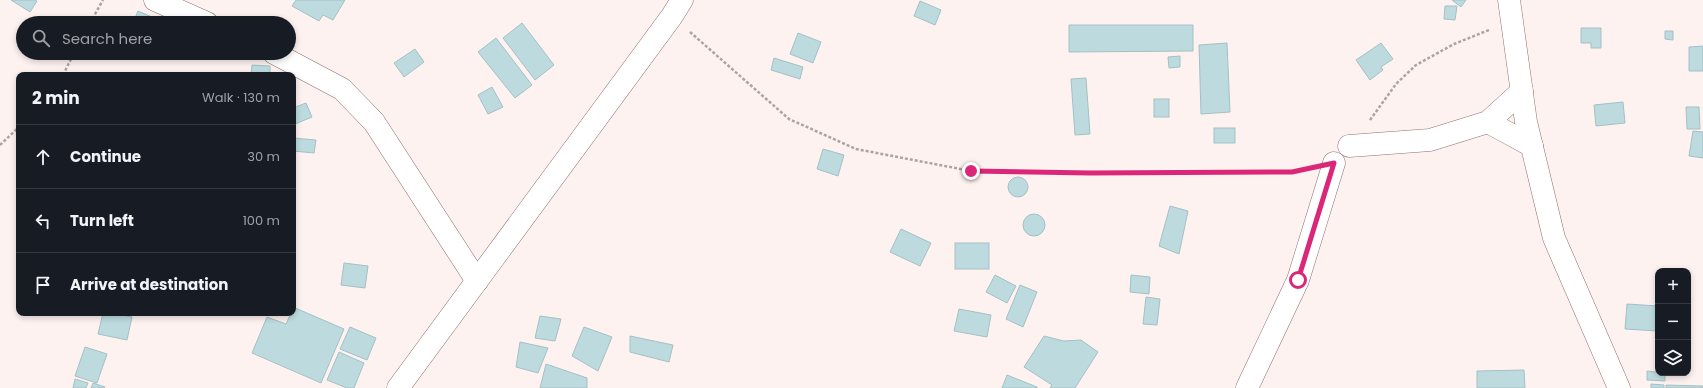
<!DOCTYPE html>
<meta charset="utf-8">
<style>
body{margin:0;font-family:Poppins,sans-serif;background:#20242c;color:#f1f3f6}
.controls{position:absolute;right:12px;bottom:12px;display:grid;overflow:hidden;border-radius:8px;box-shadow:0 2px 6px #0003}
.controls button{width:36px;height:36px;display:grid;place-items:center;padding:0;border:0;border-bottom:1px solid #363941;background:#171b24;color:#f1f3f6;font:20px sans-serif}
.stop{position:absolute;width:12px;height:12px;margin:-9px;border:3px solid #db2777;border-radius:50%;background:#fff}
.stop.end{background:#db2777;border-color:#fff;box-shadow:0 1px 4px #0008}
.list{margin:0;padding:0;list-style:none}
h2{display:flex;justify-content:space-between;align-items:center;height:52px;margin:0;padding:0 16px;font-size:17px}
h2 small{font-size:13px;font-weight:400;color:#9ea1a6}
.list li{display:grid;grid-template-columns:26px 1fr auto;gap:12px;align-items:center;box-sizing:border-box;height:64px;padding:0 16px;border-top:1px solid #363941}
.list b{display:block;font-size:15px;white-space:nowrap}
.list em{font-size:13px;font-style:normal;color:#9ea1a6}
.icon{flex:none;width:22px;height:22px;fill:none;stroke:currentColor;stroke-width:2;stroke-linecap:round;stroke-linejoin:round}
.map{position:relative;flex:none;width:1703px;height:388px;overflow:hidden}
.search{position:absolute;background:#171b24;box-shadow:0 2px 6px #0003;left:16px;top:16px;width:280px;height:44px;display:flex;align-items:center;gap:10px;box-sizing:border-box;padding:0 14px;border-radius:22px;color:#9ea1a6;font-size:15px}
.panel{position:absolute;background:#171b24;box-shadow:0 2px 6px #0003;left:16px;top:72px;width:280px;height:244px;border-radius:8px}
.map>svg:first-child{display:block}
.building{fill:#bddbdf;stroke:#a3c1c4}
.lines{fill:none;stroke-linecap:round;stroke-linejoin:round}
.minor-casing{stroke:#8c7270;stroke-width:23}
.tertiary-casing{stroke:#8c7270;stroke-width:23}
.path{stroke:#aea3a2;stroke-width:2.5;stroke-dasharray:3 2;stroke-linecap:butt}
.minor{stroke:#fff;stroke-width:22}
.tertiary{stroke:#fff;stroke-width:22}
.route{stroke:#db2777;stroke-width:5}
</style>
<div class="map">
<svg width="1703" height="388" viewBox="0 0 1703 388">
<rect width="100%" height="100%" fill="#fef2f1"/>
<g class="building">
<polygon points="11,0 35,0 37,1 30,12"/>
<polygon points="296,0 345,0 333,20 323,15 319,21 292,6"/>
<polygon points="1452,0 1466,0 1461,7"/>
<polygon points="920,1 941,10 935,25 914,16"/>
<polygon points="1445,6 1457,6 1455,20 1444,19"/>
<polygon points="138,11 166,23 133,23"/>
<polygon points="522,23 554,65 535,80 503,38"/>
<polygon points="1069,25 1193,25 1193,51 1069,52"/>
<polygon points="1581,28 1601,28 1601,48 1591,48 1591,43 1581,43"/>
<polygon points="1665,31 1673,31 1673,40 1665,39"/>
<polygon points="798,33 821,42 813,63 790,54"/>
<polygon points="496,38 532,85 515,98 478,52"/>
<polygon points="1227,43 1230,112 1201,114 1199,45"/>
<polygon points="1381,43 1393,59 1381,67 1383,70 1370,80 1356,60"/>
<polygon points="1703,46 1703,71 1689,71 1689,47"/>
<polygon points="415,49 424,62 404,77 394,63"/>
<polygon points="1180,56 1180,67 1169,68 1168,57"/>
<polygon points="774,58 803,67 800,79 771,70"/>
<polygon points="252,65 270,66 270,75 251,75"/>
<polygon points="1086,78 1090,134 1075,135 1071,79"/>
<polygon points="492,87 503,107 488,114 478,95"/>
<rect x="1154" y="99" width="15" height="18"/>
<polygon points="1623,102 1625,123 1596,126 1594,105"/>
<polygon points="306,103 312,117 293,125 293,108"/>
<polygon points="1686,107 1699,107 1700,129 1687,129"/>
<rect x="1214" y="128" width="21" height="15"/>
<polygon points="1693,131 1703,132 1703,158 1689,156"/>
<polygon points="293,138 316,140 314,153 293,151"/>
<polygon points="823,149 844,155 838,176 817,169"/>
<circle cx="1018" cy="187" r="10"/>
<polygon points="1170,206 1188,211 1179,254 1159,246"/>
<circle cx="1034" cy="225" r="11"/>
<polygon points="901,229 931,243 920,266 890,252"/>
<rect x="955" y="243" width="34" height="26"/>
<polygon points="344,263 368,266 365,288 341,285"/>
<polygon points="995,275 1016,286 1007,303 986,292"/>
<polygon points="1131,275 1150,277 1149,294 1130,292"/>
<polygon points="1020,285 1037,292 1023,327 1006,319"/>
<polygon points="1146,297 1160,299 1157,325 1143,324"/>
<polygon points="1627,304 1658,306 1658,331 1625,329"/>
<polygon points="293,307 344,329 321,383 252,353 267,317 286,324 291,313 293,313"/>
<polygon points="959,309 991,315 987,337 954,331"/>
<polygon points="103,313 112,313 132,317 127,340 98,334"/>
<polygon points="540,316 561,319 555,341 535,338"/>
<polygon points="350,327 376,338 367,360 340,349"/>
<polygon points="584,327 612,337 598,371 572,356"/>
<polygon points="630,336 673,345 669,362 630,352"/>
<polygon points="1044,336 1064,341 1081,340 1098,352 1075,388 1050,388 1052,385 1024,367"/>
<polygon points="520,342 548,348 538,373 516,367"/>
<polygon points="85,347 107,354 97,383 75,376"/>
<polygon points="339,352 364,363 354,388 347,388 327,380"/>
<polygon points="546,364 587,378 587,388 540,388"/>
<polygon points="1524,370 1525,388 1477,388 1477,371"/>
<polygon points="1647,371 1665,373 1665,381 1647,380"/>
<polygon points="1007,375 1037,387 1037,388 1002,388"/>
<polygon points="75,379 88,383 86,388 73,388"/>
<polygon points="93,383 105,387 104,388 91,388"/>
<polygon points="1651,384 1664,385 1664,388 1651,388"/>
<polygon points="1666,385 1703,386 1703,388 1666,388"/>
</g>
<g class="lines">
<defs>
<g id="minor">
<polyline points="155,0 207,23"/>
<polyline points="1509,0 1526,122 1554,238 1619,388"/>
<polyline points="274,53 342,89 374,122 477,281"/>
<polyline points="1488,122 1532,146"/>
<polyline points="1349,146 1430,140 1488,122 1522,91"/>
<polyline points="1247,388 1298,280 1334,163"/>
</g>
<polyline id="tertiary" points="398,388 672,16 682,0"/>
</defs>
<use href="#minor" class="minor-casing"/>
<use href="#tertiary" class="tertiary-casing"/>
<g class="path">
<polyline points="90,23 103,0"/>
<polyline points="690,32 789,119 856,149 971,171 1090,173 1292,172 1308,169"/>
<polyline points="63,75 74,53"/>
<polyline points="1370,120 1396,84 1416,65 1454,44 1489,30"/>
<polyline points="0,145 19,127"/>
</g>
<use href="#minor" class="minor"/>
<use href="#tertiary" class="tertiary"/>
</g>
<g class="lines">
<polyline class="route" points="971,171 1090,173 1292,172 1334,163 1298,280"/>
</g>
</svg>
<div class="controls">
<button>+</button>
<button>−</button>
<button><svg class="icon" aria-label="layers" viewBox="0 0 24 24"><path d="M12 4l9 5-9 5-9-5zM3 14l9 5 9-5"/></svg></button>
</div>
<div class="stop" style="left:1298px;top:280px"></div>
<div class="stop end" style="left:971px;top:171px"></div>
<div class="search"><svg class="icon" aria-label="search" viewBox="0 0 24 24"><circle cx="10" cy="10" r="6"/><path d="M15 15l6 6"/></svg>Search here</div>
<section class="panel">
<h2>2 min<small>Walk · 130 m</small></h2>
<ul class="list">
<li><svg class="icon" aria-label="ahead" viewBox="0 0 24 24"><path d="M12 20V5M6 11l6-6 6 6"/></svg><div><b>Continue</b></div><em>30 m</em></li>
<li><svg class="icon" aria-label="left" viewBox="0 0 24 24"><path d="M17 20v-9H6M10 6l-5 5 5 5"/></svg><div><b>Turn left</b></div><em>100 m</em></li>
<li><svg class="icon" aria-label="arrive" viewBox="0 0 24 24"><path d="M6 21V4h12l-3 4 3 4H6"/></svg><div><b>Arrive at destination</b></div></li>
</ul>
</section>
</div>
